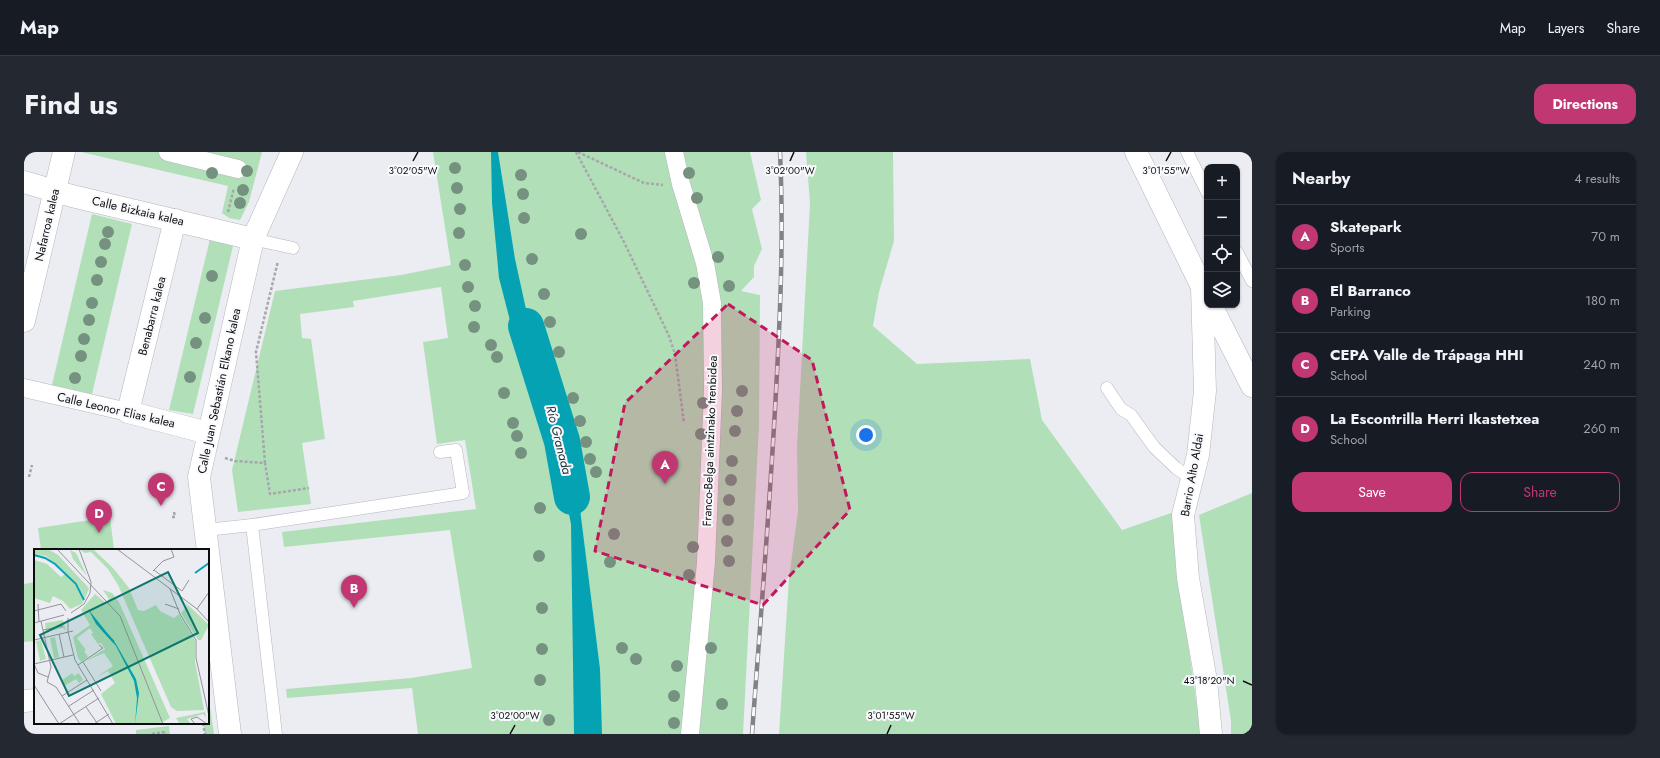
<!DOCTYPE html>
<meta charset="utf-8">
<style>
body{margin:0;font-family:Jost,sans-serif;background:#242831;color:#f1f3f6}
.controls{position:absolute;right:12px;top:12px;display:grid;overflow:hidden;border-radius:8px;box-shadow:0 1px 3px #0004}
.controls button{width:36px;height:36px;display:grid;place-items:center;padding:0;border:0;border-bottom:1px solid #363941;background:#171b24;color:#f1f3f6;font:20px sans-serif}
.you{position:absolute;left:842px;top:283px;width:14px;height:14px;margin:-10px;border:3px solid #fff;border-radius:50%;background:#1a73e8;box-shadow:0 0 0 6px #1a73e833}
.badge{display:grid;place-items:center;width:26px;height:26px;border-radius:50%;background:#c13771;color:#fff;font-size:13px;font-weight:700}
.pin{position:absolute;translate:-50% -33px;filter:drop-shadow(0 1px 2px #0008)}
.pin::after{content:'';position:absolute;top:21px;width:14px;height:12px;background:inherit;clip-path:polygon(0 0,100% 0,50% 100%)}
.list{margin:0;padding:0;list-style:none}
h2{display:flex;justify-content:space-between;align-items:center;height:52px;margin:0;padding:0 16px;font-size:17px}
h2 small{font-size:13px;font-weight:400;color:#9ea1a6}
.list li{display:grid;grid-template-columns:26px 1fr auto;gap:12px;align-items:center;box-sizing:border-box;height:64px;padding:0 16px;border-top:1px solid #363941}
.list b{display:block;font-size:15px;white-space:nowrap}
.list p{margin:0;font-size:13px;white-space:nowrap;color:#9ea1a6}
.list em{font-size:13px;font-style:normal;color:#9ea1a6}
.actions{display:flex;gap:8px;padding:12px 16px}
.actions a{flex:1;padding:9px 0;border:1px solid #c13771;border-radius:12px;text-align:center;font-size:14px;color:#c13771}
.actions .main{background:#c13771;color:#fff}
.icon{flex:none;width:22px;height:22px;fill:none;stroke:currentColor;stroke-width:2;stroke-linecap:round;stroke-linejoin:round}
.map{position:relative;flex:none;width:1228px;height:582px;overflow:hidden;border-radius:12px}
header{display:flex;align-items:center;gap:24px;box-sizing:border-box;height:56px;padding:0 20px;background:#171b24;border-bottom:1px solid #363941}
header strong{font-size:19px}
nav{display:flex;gap:22px;margin-inline-start:auto;font-size:14px}
.intro{display:flex;align-items:center;justify-content:space-between;box-sizing:border-box;height:96px;padding:0 24px}
h1{margin:0;font-size:28px}
.button{padding:10px 18px;border-radius:12px;background:#c13771;color:#fff;font-size:14px;font-weight:700}
main{display:flex;gap:24px;padding:0 24px}
aside{flex:1;background:#171b24;border-radius:12px;box-shadow:0 1px 3px #0004}
.map>svg:first-child{display:block}
.green{fill:#b1e0b8}
.water{fill:#05a2b4}
.lines{fill:none;stroke-linecap:round;stroke-linejoin:round}
.river{stroke:#05a2b4;stroke-width:36}
.service-casing{stroke:#b5b6bd;stroke-width:13}
.pedestrian-casing{stroke:#b5b6bd;stroke-width:19}
.minor-casing{stroke:#b5b6bd;stroke-width:23}
.tertiary-casing{stroke:#b5b6bd;stroke-width:23}
.path{stroke:#a6a6ab;stroke-width:2.5;stroke-dasharray:3 2;stroke-linecap:butt}
.service{stroke:#fff;stroke-width:12}
.pedestrian{stroke:#fff;stroke-width:18}
.minor{stroke:#fff;stroke-width:22}
.tertiary{stroke:#fff;stroke-width:22}
.rail-casing{stroke:#828286;stroke-width:4.5}
.rail{stroke:#f9fafe;stroke-width:3;stroke-dasharray:9;stroke-linecap:butt}
.tree{fill:#759280}
.marked{fill:#c2185b;fill-opacity:0.2;stroke:#c2185b;stroke-width:3;stroke-dasharray:8 5;stroke-linejoin:round}
.ticks{fill:none;stroke:#0c0c0e;stroke-width:1.5}
.labels{text-anchor:middle;dominant-baseline:central;stroke-width:4;stroke-linejoin:round;paint-order:stroke}
.street-label{font-size:12px;fill:#0c0c0e;stroke:#f9fafe}
.water-label{font-size:13px;font-style:italic;fill:#1d3336;stroke:#f9fafe}
.inset-river{fill:none;stroke:#05a2b4;stroke-width:2}
.inset-road{fill:none;stroke:#929297;stroke-width:1}
.view{fill:#0f766e;fill-opacity:0.15;stroke:#0f766e;stroke-width:2}
.inset-edge{fill:none;stroke:#0c0c0e;stroke-width:2}
.ticks-label{font-size:10px;text-anchor:middle;fill:#0c0c0e;stroke:#f9fafe;stroke-width:4;stroke-linejoin:round;paint-order:stroke}
</style>
<header>
<strong>Map</strong>
<nav><a>Map</a><a>Layers</a><a>Share</a></nav>
</header>
<div class="intro"><h1>Find us</h1><a class="button">Directions</a></div>
<main>
<div class="map">
<svg width="1228" height="582" viewBox="0 0 1228 582">
<rect width="100%" height="100%" fill="#ececf3"/>
<g class="green">
<polygon points="57,0 238,0 225,50 216,68 205,66 198,61 204,34"/>
<polygon points="409,0 726,0 737,48 728,57 738,97 730,114 730,125 717,139 736,143 735,274 719,582 394,582 388,536 263,546 262,537 387,526 448,516 426,378 260,395 258,380 452,357 441,288 413,292 399,190 424,186 417,135 329,149 330,155 276,162 278,186 287,187 301,287 278,291 287,352 214,360 208,318 251,139 377,123 427,113"/>
<polygon points="782,0 869,0 870,89 855,140 849,174 893,212 1006,207 1018,268 1098,378 1150,360 1155,429 1177,582 755,582 765,426 774,359 773,295 786,51"/>
<polygon points="68,62 108,72 68,242 28,233"/>
<polygon points="186,87 209,94 169,262 145,258"/>
<polygon points="1228,341 1228,582 1207,582 1207,569 1175,363"/>
<polygon points="86,365 90,398 17,398 14,376"/>
<polygon points="11,430 11,489 0,490 0,432"/>
<polygon points="184,548 185,548 190,582 181,582 179,571 184,571"/>
<polygon points="145,574 146,582 112,582 112,578"/>
</g>
<polygon class="water" points="467,0 474,0 491,107 516,221 556,357 576,517 578,582 550,582 547,372 534,308 520,268 496,207 475,126 468,51"/>
<g class="lines">
<polyline class="river" points="502,174 538,289 548,345"/>
<defs>
<g id="service">
<polyline points="1163,0 1183,40"/>
<polyline points="229,87 269,96"/>
<polyline points="1213,100 1228,129"/>
<polyline points="1083,236 1097,257 1107,263 1130,295 1152,316 1168,327"/>
<polyline points="228,373 252,582"/>
<polyline points="182,378 228,373 439,341 432,298 416,300"/>
</g>
<g id="pedestrian">
<polyline points="144,0 214,17"/>
<polyline points="650,0 657,32 681,111 688,151 689,238 682,410 666,582"/>
<polyline points="0,236 104,260"/>
</g>
<g id="minor">
<polyline points="0,30 48,44 229,87"/>
<polyline points="151,68 104,260 184,281"/>
<polyline points="1178,135 1181,239 1174,303 1159,363 1164,426 1182,529 1187,582"/>
<polyline points="0,169 40,0"/>
<polyline points="0,549 11,548"/>
<polyline points="206,582 175,325 229,87 268,0"/>
</g>
<g id="tertiary">
<polyline points="1112,0 1183,145"/>
<polyline points="1187,153 1228,234"/>
</g>
</defs>
<use href="#service" class="service-casing"/>
<use href="#pedestrian" class="pedestrian-casing"/>
<use href="#minor" class="minor-casing"/>
<use href="#tertiary" class="tertiary-casing"/>
<g class="path">
<polyline points="552,0 600,90 645,184 651,202 660,271"/>
<polyline points="554,0 620,31 639,33"/>
<polyline points="204,60 210,36"/>
<polyline points="201,306 211,309 241,311 246,342 285,336"/>
<polyline points="241,311 232,200 254,109"/>
<polyline points="5,325 8,313"/>
<polyline points="148,365 151,365 150,360"/>
<polyline points="179,571 181,582"/>
<polyline points="128,582 141,580 142,582"/>
</g>
<use href="#service" class="service"/>
<use href="#pedestrian" class="pedestrian"/>
<use href="#minor" class="minor"/>
<use href="#tertiary" class="tertiary"/>
<defs>
<path id="rail" d="M728,582C736,474 745,365 751,257C756,171 760,86 756,0"/>
</defs>
<use href="#rail" class="rail-casing"/>
<use href="#rail" class="rail"/>
</g>
<g class="tree">
<circle cx="431" cy="16" r="6"/>
<circle cx="223" cy="19" r="6"/>
<circle cx="188" cy="21" r="6"/>
<circle cx="665" cy="21" r="6"/>
<circle cx="497" cy="23" r="6"/>
<circle cx="433" cy="36" r="6"/>
<circle cx="219" cy="38" r="6"/>
<circle cx="499" cy="42" r="6"/>
<circle cx="673" cy="46" r="6"/>
<circle cx="216" cy="51" r="6"/>
<circle cx="436" cy="57" r="6"/>
<circle cx="500" cy="66" r="6"/>
<circle cx="84" cy="80" r="6"/>
<circle cx="435" cy="81" r="6"/>
<circle cx="557" cy="82" r="6"/>
<circle cx="81" cy="92" r="6"/>
<circle cx="694" cy="105" r="6"/>
<circle cx="508" cy="107" r="6"/>
<circle cx="77" cy="110" r="6"/>
<circle cx="441" cy="113" r="6"/>
<circle cx="188" cy="124" r="6"/>
<circle cx="73" cy="128" r="6"/>
<circle cx="670" cy="131" r="6"/>
<circle cx="705" cy="134" r="6"/>
<circle cx="444" cy="135" r="6"/>
<circle cx="520" cy="142" r="6"/>
<circle cx="68" cy="151" r="6"/>
<circle cx="451" cy="154" r="6"/>
<circle cx="181" cy="166" r="6"/>
<circle cx="65" cy="168" r="6"/>
<circle cx="526" cy="170" r="6"/>
<circle cx="450" cy="175" r="6"/>
<circle cx="60" cy="187" r="6"/>
<circle cx="172" cy="191" r="6"/>
<circle cx="467" cy="193" r="6"/>
<circle cx="535" cy="200" r="6"/>
<circle cx="57" cy="204" r="6"/>
<circle cx="473" cy="205" r="6"/>
<circle cx="166" cy="225" r="6"/>
<circle cx="51" cy="226" r="6"/>
<circle cx="718" cy="239" r="6"/>
<circle cx="480" cy="241" r="6"/>
<circle cx="549" cy="246" r="6"/>
<circle cx="679" cy="251" r="6"/>
<circle cx="713" cy="259" r="6"/>
<circle cx="556" cy="269" r="6"/>
<circle cx="489" cy="271" r="6"/>
<circle cx="711" cy="279" r="6"/>
<circle cx="677" cy="282" r="6"/>
<circle cx="493" cy="284" r="6"/>
<circle cx="562" cy="290" r="6"/>
<circle cx="497" cy="301" r="6"/>
<circle cx="566" cy="307" r="6"/>
<circle cx="708" cy="309" r="6"/>
<circle cx="572" cy="320" r="6"/>
<circle cx="707" cy="328" r="6"/>
<circle cx="705" cy="348" r="6"/>
<circle cx="516" cy="356" r="6"/>
<circle cx="704" cy="368" r="6"/>
<circle cx="590" cy="382" r="6"/>
<circle cx="703" cy="389" r="6"/>
<circle cx="669" cy="395" r="6"/>
<circle cx="515" cy="404" r="6"/>
<circle cx="705" cy="409" r="6"/>
<circle cx="586" cy="410" r="6"/>
<circle cx="665" cy="423" r="6"/>
<circle cx="518" cy="456" r="6"/>
<circle cx="598" cy="496" r="6"/>
<circle cx="687" cy="496" r="6"/>
<circle cx="518" cy="497" r="6"/>
<circle cx="612" cy="507" r="6"/>
<circle cx="653" cy="514" r="6"/>
<circle cx="516" cy="528" r="6"/>
<circle cx="650" cy="544" r="6"/>
<circle cx="698" cy="552" r="6"/>
<circle cx="525" cy="568" r="6"/>
<circle cx="650" cy="571" r="6"/>
</g>
<path class="marked" d="M704,152L788,208L826,358L739,453L571,399L601,251Z"/>
<path class="ticks" d="M389,9L394,0M766,9L770,0M1142,9L1147,0M1219,529L1228,533M486,582L491,573M863,582L867,573"/>
<g class="labels">
<g class="street-label">
<text transform="translate(114 59) rotate(13)">Calle Bizkaia kalea</text>
<text transform="translate(23 73) rotate(-77)">Nafarroa kalea</text>
<text transform="translate(128 164) rotate(-76)">Benabarra kalea</text>
<text transform="translate(195 239) rotate(-78)">Calle Juan Sebastián Elkano kalea</text>
<text transform="translate(92 258) rotate(13)">Calle Leonor Elias kalea</text>
<text transform="translate(686 289) rotate(-88)">Franco-Belga aintzinako trenbidea</text>
<text transform="translate(1168 323) rotate(-80)">Barrio Alto Aldai</text>
</g>
<g class="water-label">
<text transform="translate(535 288) rotate(76)">Río Granada</text>
</g>
</g>
<g transform="translate(10 397)">
<rect width="175" height="175" fill="#ececf3"/>
<path d="M0,0H14L24,6L55,39L51,50L44,36L12,7L0,5ZM45,0H59L79,19L95,39L104,61L110,62L122,56L126,62L140,69L145,65L161,91V112L170,161L143,162L137,158L84,36L74,20L57,3L51,4ZM36,1L42,4L53,27L39,10ZM0,11L13,15L27,28L31,25L46,41L50,51L48,55L36,60L29,52L19,47L16,54L0,49ZM69,41L78,44L85,53L136,169L125,175H82L67,145L81,134L74,122L61,129L79,117L70,104L52,112L71,100L67,94L64,95L57,85L59,84L56,79L43,89L52,101L50,102L54,108L47,113L44,109L39,88L56,76L47,61L61,45L72,54L75,50ZM151,53L175,76L167,91H164L147,64L153,57ZM29,71L32,82L29,79L12,83L11,74ZM21,88L25,108L20,109L16,89ZM7,91L12,110L6,112L2,92ZM38,124L40,127L45,124L49,131L45,134L42,130L30,137L27,132ZM171,163L172,168L169,165L153,170L157,175H146L142,169Z" fill="#b1e0b8"/>
<path d="M54,60L82,95L102,130L105,144L101,175L103,149L100,132L82,97L62,75Z" fill="#05a2b4"/>
<path class="inset-river" d="M0,6L11,9L21,15L42,35L50,51M161,24L175,14M68,80L80,93"/>
<path class="inset-road" d="M23,0L86,67L129,175M83,0L163,60L175,73M120,21L148,42L155,31M119,22L129,12L140,8L137,0M136,40L146,65L162,91V109L175,167M4,55L5,73M131,55L145,60M163,60L175,43M0,62L27,55L32,62M37,64L50,55L56,44L57,33L45,0M34,69V83L41,111L79,175M7,72L17,118L13,133M0,74L30,66M9,81L29,77M25,85L30,108M0,91L39,82M49,113L67,142M0,115L39,106M0,115L4,124L14,128M44,116L69,99L65,96M13,133L22,138L46,175M0,136L25,175M28,147L53,131M35,157L60,141M52,158L63,174M25,175L65,149M60,175L75,165M161,175L157,170L163,168L173,175"/>
<path class="view" d="M134,23L164,84L35,147L6,86Z"/>
<rect width="175" height="175" class="inset-edge"/>
</g>
<g class="ticks-label">
<text x="389" y="22">3°02'05"W</text>
<text x="766" y="22">3°02'00"W</text>
<text x="1142" y="22">3°01'55"W</text>
<text x="1185" y="532">43°18'20"N</text>
<text x="491" y="567">3°02'00"W</text>
<text x="867" y="567">3°01'55"W</text>
</g>
</svg>
<div class="controls">
<button>+</button>
<button>−</button>
<button><svg class="icon" aria-label="locate" viewBox="0 0 24 24"><circle cx="12" cy="12" r="6"/><path d="M12 2v4M12 18v4M2 12h4M18 12h4"/></svg></button>
<button><svg class="icon" aria-label="layers" viewBox="0 0 24 24"><path d="M12 4l9 5-9 5-9-5zM3 14l9 5 9-5"/></svg></button>
</div>
<div class="you"></div>
<div class="pin badge" style="left:641px;top:332px">A</div>
<div class="pin badge" style="left:330px;top:456px">B</div>
<div class="pin badge" style="left:137px;top:354px">C</div>
<div class="pin badge" style="left:75px;top:381px">D</div>
</div>
<aside>
<h2>Nearby<small>4 results</small></h2>
<ul class="list">
<li><span class="badge">A</span><div><b>Skatepark</b><p>Sports</p></div><em>70 m</em></li>
<li><span class="badge">B</span><div><b>El Barranco</b><p>Parking</p></div><em>180 m</em></li>
<li><span class="badge">C</span><div><b>CEPA Valle de Trápaga HHI</b><p>School</p></div><em>240 m</em></li>
<li><span class="badge">D</span><div><b>La Escontrilla Herri Ikastetxea</b><p>School</p></div><em>260 m</em></li>
</ul>
<div class="actions"><a class="main">Save</a><a>Share</a></div>
</aside>
</main>
